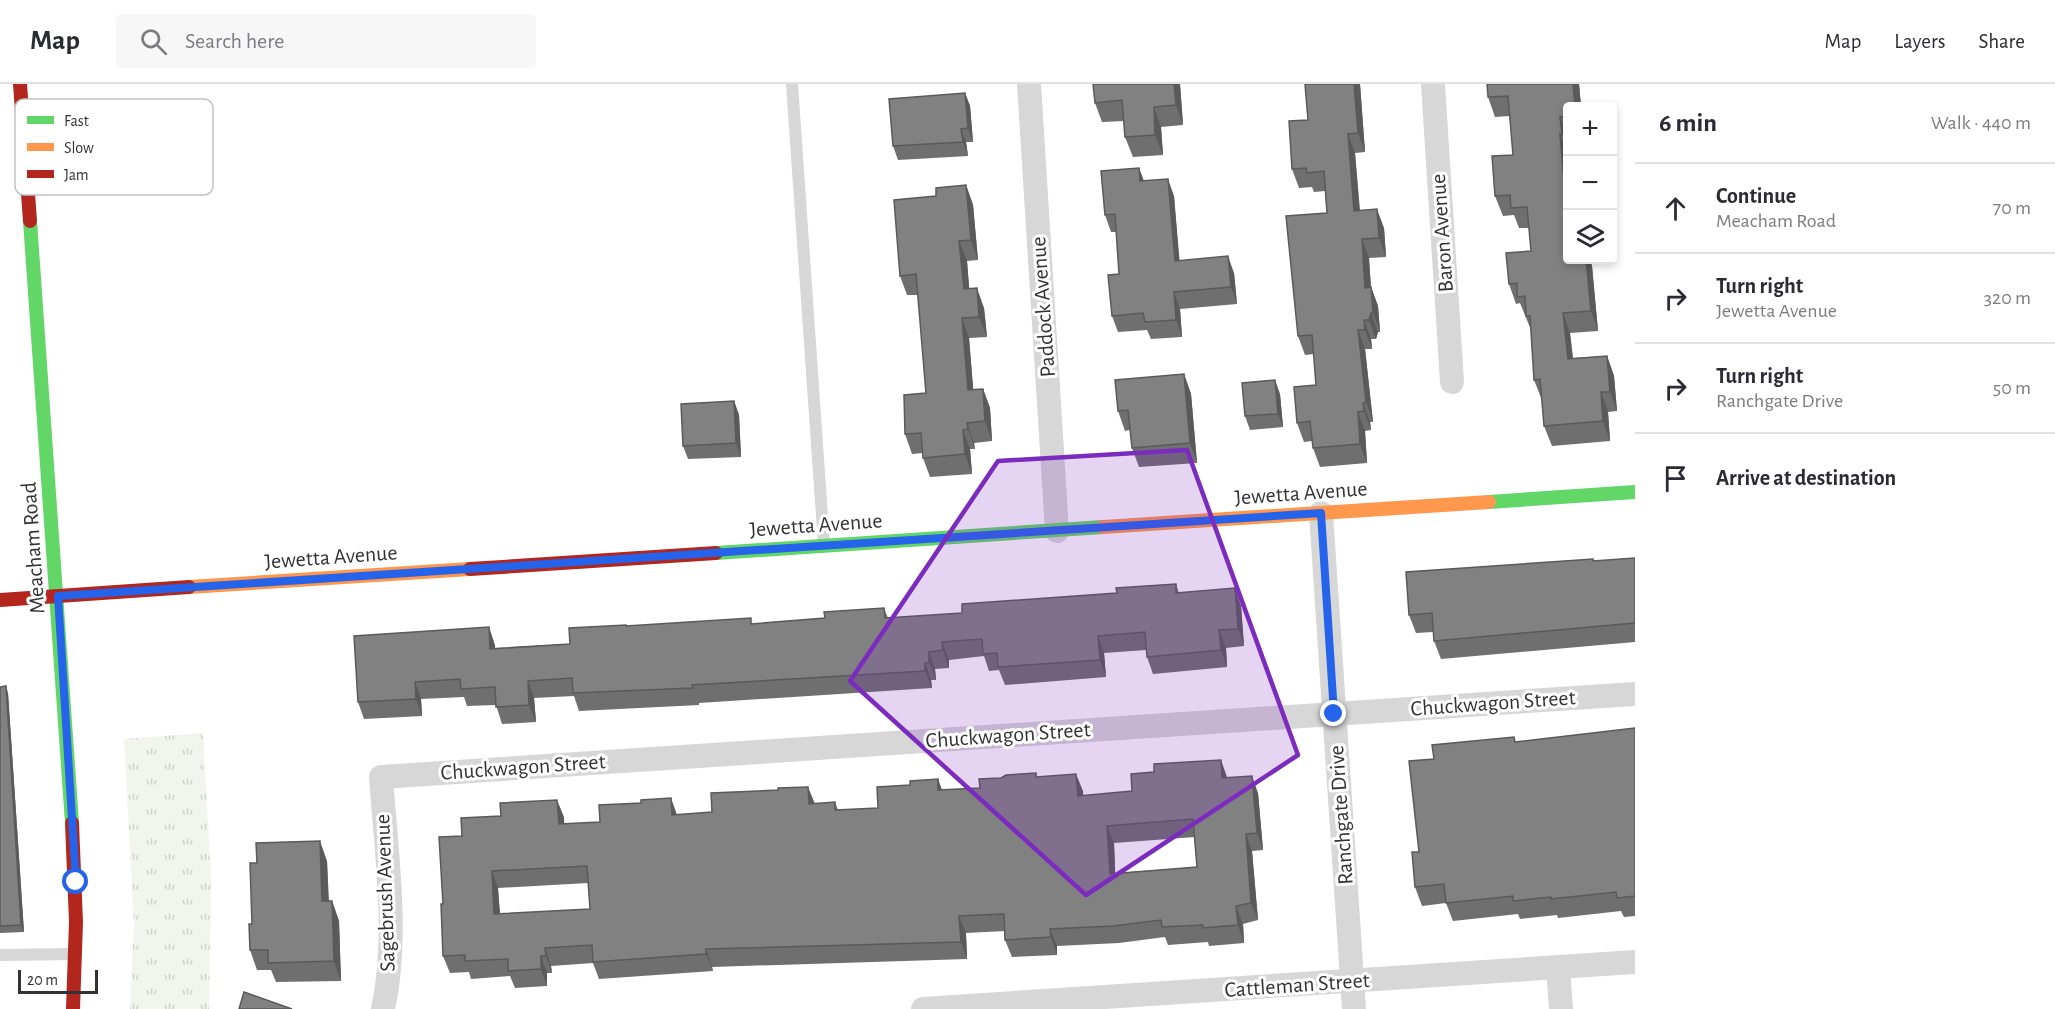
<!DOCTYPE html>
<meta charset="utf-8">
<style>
body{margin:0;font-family:"Alegreya Sans",sans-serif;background:#f7f7f7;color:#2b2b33}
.controls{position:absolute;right:18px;top:18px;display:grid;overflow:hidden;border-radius:6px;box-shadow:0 3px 9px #0003}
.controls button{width:54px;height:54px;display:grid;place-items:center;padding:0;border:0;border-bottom:2px solid #e1e1e2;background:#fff;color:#2b2b33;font:30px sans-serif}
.scale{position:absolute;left:18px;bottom:15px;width:80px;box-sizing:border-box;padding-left:6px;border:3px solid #333;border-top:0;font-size:16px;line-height:21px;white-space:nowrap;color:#333;-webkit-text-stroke:4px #fff;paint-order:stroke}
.stop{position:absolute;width:18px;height:18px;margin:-14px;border:4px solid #2563eb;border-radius:50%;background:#fff}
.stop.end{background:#2563eb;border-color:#fff;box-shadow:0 2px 6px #0008}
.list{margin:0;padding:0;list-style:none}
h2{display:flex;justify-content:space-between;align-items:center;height:78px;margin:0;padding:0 24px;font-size:26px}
h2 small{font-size:20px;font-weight:400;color:#7c7c81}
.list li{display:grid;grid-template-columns:39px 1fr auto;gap:18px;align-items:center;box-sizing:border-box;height:90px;padding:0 24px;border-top:2px solid #e1e1e2}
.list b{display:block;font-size:22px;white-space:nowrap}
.list p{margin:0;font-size:20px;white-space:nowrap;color:#7c7c81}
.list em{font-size:20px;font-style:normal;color:#7c7c81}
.icon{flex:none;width:33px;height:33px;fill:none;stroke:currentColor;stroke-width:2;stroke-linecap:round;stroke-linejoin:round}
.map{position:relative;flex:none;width:1635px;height:925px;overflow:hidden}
header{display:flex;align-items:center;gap:36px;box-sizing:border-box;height:84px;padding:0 30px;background:#fff;border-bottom:2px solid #e1e1e2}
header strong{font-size:28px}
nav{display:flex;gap:33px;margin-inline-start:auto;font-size:21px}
.search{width:420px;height:54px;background:#f7f7f7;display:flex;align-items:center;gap:15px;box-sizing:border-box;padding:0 21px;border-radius:6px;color:#7c7c81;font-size:22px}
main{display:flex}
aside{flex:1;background:#fff}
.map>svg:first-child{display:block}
.grass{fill:url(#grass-tufts)}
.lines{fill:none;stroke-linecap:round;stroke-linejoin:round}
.lane{stroke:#d7d7d7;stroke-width:12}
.street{stroke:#d7d7d7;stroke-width:24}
.fast{stroke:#63d668;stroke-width:14}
.slow{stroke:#ff974d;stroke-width:14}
.jam{stroke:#b3261e;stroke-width:14}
.wall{fill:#6f6f6f;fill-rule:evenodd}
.shaded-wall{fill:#5a5a5a}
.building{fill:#818181;stroke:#5a5a5a;stroke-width:1.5;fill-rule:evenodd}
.route{stroke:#2563eb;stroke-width:8}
.marked{fill:#7b2cbf;fill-opacity:0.2;stroke:#7b2cbf;stroke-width:4.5;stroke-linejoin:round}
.labels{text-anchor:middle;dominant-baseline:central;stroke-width:6;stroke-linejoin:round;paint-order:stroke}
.street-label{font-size:22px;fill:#333;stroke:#fff}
.key{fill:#fff;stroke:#c2c2c2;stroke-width:1.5}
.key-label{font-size:16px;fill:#333}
</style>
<header>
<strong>Map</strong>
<div class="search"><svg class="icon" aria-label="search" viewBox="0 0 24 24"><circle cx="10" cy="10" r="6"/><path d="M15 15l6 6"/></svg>Search here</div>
<nav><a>Map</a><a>Layers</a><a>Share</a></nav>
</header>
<main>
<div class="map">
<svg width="1635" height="925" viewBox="0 0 1635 925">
<defs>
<pattern id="grass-tufts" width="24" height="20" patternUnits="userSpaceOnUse" patternTransform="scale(1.5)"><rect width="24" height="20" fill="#f2f5ed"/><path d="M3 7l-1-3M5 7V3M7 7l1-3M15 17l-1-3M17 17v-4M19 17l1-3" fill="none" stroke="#d0d2cc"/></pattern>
</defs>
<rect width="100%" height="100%" fill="#fff"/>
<polygon class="grass" points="203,649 211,794 209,925 130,925 134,840 124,655"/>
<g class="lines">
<g class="lane">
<polyline points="792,0 824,461"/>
<polyline points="0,871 74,870"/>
</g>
<g class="street">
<polyline points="1029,0 1057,447"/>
<polyline points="1433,0 1452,298"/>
<polyline points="1321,429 1354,925"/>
<polyline points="1558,883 1561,925"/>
<path d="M383,925C399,852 386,767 381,693L1635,610"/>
<polyline points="923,925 1635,878"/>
</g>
<g class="fast">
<polyline points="30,137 72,739"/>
<polyline points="1489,418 1635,408"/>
<polyline points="716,469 1103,443"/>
</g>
<g class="slow">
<polyline points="1103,443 1489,418"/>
<polyline points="189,503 470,485"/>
</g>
<g class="jam">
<polyline points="20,0 30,137"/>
<polyline points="470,485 716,469"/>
<polyline points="0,516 189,503"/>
<polyline points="72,739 76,838 73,925"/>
</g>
</g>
<g class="wall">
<polygon points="1093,0 1180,0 1183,41 1161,43 1163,71 1133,73 1125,53 1124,37 1102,38 1095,19"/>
<polygon points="1360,0 1365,68 1355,69 1360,126 1384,144 1386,173 1369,174 1371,203 1378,222 1380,248 1378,248 1376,255 1371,255 1372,265 1365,265 1373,338 1370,338 1371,346 1365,347 1367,379 1320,383 1313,364 1312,357 1304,358 1297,339 1316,301 1314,270 1305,271 1298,252 1327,129 1325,107 1314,108 1312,103 1299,104 1292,85 1308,36"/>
<polygon points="1487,0 1579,0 1581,22 1568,22 1568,176 1590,176 1592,182 1598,247 1570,249 1573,274 1607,272 1614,292 1617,327 1608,328 1610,357 1552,362 1544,342 1542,316 1534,296 1531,246 1520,219 1516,220 1509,200 1531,167 1529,144 1519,144 1514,131 1503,132 1495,112 1513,71 1510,32 1495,33 1488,13"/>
<polygon points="965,9 970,22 973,58 966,58 968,72 898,76 893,62"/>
<polygon points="1139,84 1144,97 1174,112 1179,176 1234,189 1237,220 1180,225 1182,253 1151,255 1147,246 1118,248 1112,232 1119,190 1116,148 1111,148 1105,131"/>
<polygon points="966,101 973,121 978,176 967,177 969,205 984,224 987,253 969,254 973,305 983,305 990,324 992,357 974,359 975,365 970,365 972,390 930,393 923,374 923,369 912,370 905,350 926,309 918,211 907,211 900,192 936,112"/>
<polygon points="1184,290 1191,310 1197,379 1139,383 1132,364 1130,346 1125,347 1118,327"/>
<polygon points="1280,310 1283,343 1250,346 1245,332"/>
<polygon points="734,317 739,331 741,373 688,375 683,362"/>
<polygon points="1635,474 1635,558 1441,575 1434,557 1433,548 1416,549 1409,531 1594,477"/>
<polygon points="1176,500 1179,509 1235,504 1241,522 1244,562 1226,564 1227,583 1153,590 1147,573 1146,566 1104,569 1106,593 1005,601 999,586 989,587 984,572 949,576 949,584 935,585 936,596 931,596 932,604 699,619 699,621 579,627 574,612 534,614 536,638 502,640 496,621 467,622 464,613 421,615 422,632 364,635 358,618 495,561 495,564 570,560 627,542 753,540 825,534 884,524 888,534 962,529 1117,509"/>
<polygon points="0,603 8,609 24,848 0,849"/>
<polygon points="1635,644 1635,832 1624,833 1621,827 1558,834 1557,831 1520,835 1518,830 1453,837 1446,819 1422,822 1415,803 1419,768 1516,658"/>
<path d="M1036,689L1037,693L1083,707V712L1132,707L1227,693L1258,709L1263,766L1252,767L1258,836L1243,840L1244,859L1209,862L1208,858L1168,861L1165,853L1119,859L1057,862V871L1012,873L1005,856V847L966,849L967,875L712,883L713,887L599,895L593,879L551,882L552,889H547V902L515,904L510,892L471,895L469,888L450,889L443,872V820L462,752L564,733V740L600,738L677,731L835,718L838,726L878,724L910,701L938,695L942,706L980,704L1001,694ZM1195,753L1197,783L1115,789L1114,759ZM588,799L590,825L500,830L498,804Z"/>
<polygon points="327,777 329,817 332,817 339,837 341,897 276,898 271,886 257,886 250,866"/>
</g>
<g class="shaded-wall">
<polygon points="1174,0 1180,0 1183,41 1176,21"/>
<polygon points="1354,0 1360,0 1365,68 1358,49"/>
<polygon points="1573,0 1579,0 1581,22 1575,22"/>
<polygon points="965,9 970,22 973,58 968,44"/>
<polygon points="1154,23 1161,43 1163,71 1155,51"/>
<polygon points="1560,33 1568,52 1568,65 1562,50"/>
<polygon points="961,45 966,58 968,72 963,58"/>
<polygon points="1348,50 1355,69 1361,146 1354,127"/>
<polygon points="1560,50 1568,71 1568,146"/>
<polygon points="1139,84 1145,101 1140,97"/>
<polygon points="1168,95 1174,112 1181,193 1175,177"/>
<polygon points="966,101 973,121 978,176 971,156"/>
<polygon points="1377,125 1384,144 1386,173 1379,154"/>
<polygon points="1362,155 1369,174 1372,223 1365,204"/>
<polygon points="959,157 967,177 971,225 964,205"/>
<polygon points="1228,172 1234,189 1237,220 1231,203"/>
<polygon points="1586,176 1590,176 1592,182 1598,247 1591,227"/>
<polygon points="1371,203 1378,222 1380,248 1373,229"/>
<polygon points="977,204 984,224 987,253 979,233"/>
<polygon points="1174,208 1180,225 1182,253 1176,236"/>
<polygon points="1371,229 1378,248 1376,255 1369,236"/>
<polygon points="1563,229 1570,249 1575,295 1568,275"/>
<polygon points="962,234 969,254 975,326 968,306"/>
<polygon points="1364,236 1371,255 1372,265 1365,246"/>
<polygon points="1358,246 1365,265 1373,338 1366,318"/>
<polygon points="1607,272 1614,292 1617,327 1610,308"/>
<polygon points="1184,290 1191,310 1197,379 1190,359"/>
<polygon points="1275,296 1280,310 1283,343 1278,330"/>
<polygon points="983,305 990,324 992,357 985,337"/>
<polygon points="1601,308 1608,328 1610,357 1603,337"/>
<polygon points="734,317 739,331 741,373 736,359"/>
<polygon points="1363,319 1370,338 1371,346 1364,327"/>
<polygon points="1358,328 1365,347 1367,379 1360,360"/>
<polygon points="967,339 974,359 975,365 968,345"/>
<polygon points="963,346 970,365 972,390 965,370"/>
<polygon points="1235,504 1241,522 1244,562 1238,545"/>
<polygon points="489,543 495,561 496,582 490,565"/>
<polygon points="1219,546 1226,564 1227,583 1221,566"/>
<polygon points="1098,552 1104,569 1106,593 1100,576"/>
<polygon points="942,558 949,576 949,584 943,566"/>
<polygon points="929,568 935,585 936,596 929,578"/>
<polygon points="925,579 931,596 932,604 925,587"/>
<polygon points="528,597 534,614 536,638 529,621"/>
<polygon points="415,598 421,615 422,632 416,615"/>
<polygon points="6,602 8,609 24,848 21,841"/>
<polygon points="1221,676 1227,693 1222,694"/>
<polygon points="1076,690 1083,707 1084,729 1078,712"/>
<polygon points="1252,692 1258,709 1263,766 1257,749"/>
<polygon points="938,695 944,713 938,706"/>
<polygon points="808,703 815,720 809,720"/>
<polygon points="671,714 677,731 672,731"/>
<polygon points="557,716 564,733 565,758 559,740"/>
<polygon points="1107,742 1114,759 1116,807 1110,790"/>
<polygon points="1246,750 1252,767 1258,836 1251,819"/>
<polygon points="320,757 327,777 329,837 322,817"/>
<polygon points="492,787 498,804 501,848 494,830"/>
<polygon points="332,817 339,837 341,897 334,877"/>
<polygon points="1236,822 1243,840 1244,859 1238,841"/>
<polygon points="959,832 966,849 967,875 961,858"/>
<polygon points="1050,845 1057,862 1057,871 1051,853"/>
<polygon points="545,864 551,882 552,889 546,872"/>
<polygon points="706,865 712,883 713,887 706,870"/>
<polygon points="541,872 547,889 547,902 541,885"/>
</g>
<g class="building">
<polygon points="1093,0 1174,0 1176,21 1154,23 1155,51 1125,53 1122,16 1095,19"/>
<polygon points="1305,0 1354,0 1358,49 1348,50 1354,127 1377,125 1379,154 1362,155 1365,204 1371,203 1373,229 1371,229 1369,236 1364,236 1365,246 1358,246 1366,318 1363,319 1364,327 1358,328 1360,360 1313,364 1310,337 1297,339 1294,303 1316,301 1312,251 1298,252 1286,132 1327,129 1324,87 1307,89 1306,84 1292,85 1289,37 1308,36"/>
<polygon points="1487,0 1573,0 1575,22 1568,22 1568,32 1560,33 1562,50 1560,50 1568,146 1568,176 1586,176 1591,227 1563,229 1568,275 1607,272 1610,308 1601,308 1603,337 1544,342 1540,295 1534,296 1530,232 1526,232 1525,212 1517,213 1517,199 1509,200 1506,169 1531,167 1527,123 1511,124 1510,111 1495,112 1492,72 1513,71 1508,12 1488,13"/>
<polygon points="965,9 968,44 961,45 963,58 893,62 889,15"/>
<polygon points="1139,84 1140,97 1168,95 1175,177 1228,172 1231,203 1174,208 1176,236 1145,238 1143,229 1112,232 1108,191 1119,190 1115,130 1105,131 1101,87"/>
<polygon points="966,101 971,156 959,157 964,205 977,204 979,233 962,234 968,306 983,305 985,337 967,339 968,345 963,346 965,370 923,374 921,349 905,350 904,311 926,309 916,190 900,192 894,116 936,112 936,104"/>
<polygon points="1184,290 1190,359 1132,364 1128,326 1118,327 1115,296"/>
<polygon points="1275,296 1278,330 1245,332 1242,299"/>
<polygon points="734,317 736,359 683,362 681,320"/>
<polygon points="1635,474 1635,539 1434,557 1432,529 1409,531 1406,488 1593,475 1593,477"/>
<polygon points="1176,500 1176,509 1235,504 1238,545 1219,546 1221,566 1147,573 1145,548 1098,552 1100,576 998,583 997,569 983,570 982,555 942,558 943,566 929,568 929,578 925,579 925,587 692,601 693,604 573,609 572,594 528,597 529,621 496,623 495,603 461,605 460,595 415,598 416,615 358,618 354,552 489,543 490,565 570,560 569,544 626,541 626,542 751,534 751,540 825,534 824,528 884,524 885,534 962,529 962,520 1117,509 1116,504"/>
<polygon points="6,602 21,841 0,842 0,603"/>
<polygon points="1635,644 1635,812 1617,814 1616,808 1551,815 1551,813 1513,817 1513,812 1446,819 1444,800 1415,803 1412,768 1419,768 1409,677 1434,675 1432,661 1514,653 1515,658"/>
<path d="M1221,676L1222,694L1252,692L1257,749L1246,750L1251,819L1236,822L1238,841L1203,844V841L1162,843L1161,836L1113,842L1050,845L1051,853L1005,856L1004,830L959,832L961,858L706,865V870L593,878L592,861L545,864L546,872H541V885L508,887V875L465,877V871L443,872L441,820H443L439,753L462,752L461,734L501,732L500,719L557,716L559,740L600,738L599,721L641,719V716L671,714L672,731L712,728L711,709L778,706V704L808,703L809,720L835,718V726L878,724L877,703L910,701V697L938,695V706L980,704L979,695L1001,694L1006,691L1036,689V693L1076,690L1078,712L1132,707L1131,690L1154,688V680ZM1193,735L1197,783L1110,790L1107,742ZM587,782L590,825L494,830L492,787Z"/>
<polygon points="320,757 322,817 332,817 334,877 268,879 268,866 250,866 249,840 252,840 250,779 257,779 256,759"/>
<polygon points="244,908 292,925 239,925"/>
</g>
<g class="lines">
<polyline class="route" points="76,798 58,512 1321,429 1334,630"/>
</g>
<path class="marked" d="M1187,366L1298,671L1086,811L850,597L998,377Z"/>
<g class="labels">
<g class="street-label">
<text transform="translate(1442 149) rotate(-94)">Baron Avenue</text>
<text transform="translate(1043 223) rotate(-94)">Paddock Avenue</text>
<text transform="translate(1301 409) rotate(-4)">Jewetta Avenue</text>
<text transform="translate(816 441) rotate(-4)">Jewetta Avenue</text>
<text transform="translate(33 464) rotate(-94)">Meacham Road</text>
<text transform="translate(331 473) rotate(-4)">Jewetta Avenue</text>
<text transform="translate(1493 619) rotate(-4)">Chuckwagon Street</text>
<text transform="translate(1008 651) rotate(-4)">Chuckwagon Street</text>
<text transform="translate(523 683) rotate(-4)">Chuckwagon Street</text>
<text transform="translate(1341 731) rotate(-94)">Ranchgate Drive</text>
<text transform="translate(385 809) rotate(-92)">Sagebrush Avenue</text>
<text transform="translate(1297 901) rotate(-4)">Cattleman Street</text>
</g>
</g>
<rect x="15" y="15" width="198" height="96" rx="9" class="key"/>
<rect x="27" y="32" width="27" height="8" fill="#63d668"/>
<rect x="27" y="59" width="27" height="8" fill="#ff974d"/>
<rect x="27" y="86" width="27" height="8" fill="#b3261e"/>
<g class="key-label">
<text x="64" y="42">Fast</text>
<text x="64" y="69">Slow</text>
<text x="64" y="96">Jam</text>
</g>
</svg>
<div class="controls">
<button>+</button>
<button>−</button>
<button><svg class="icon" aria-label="layers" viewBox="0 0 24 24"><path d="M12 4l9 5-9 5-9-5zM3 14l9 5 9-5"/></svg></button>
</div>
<div class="scale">20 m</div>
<div class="stop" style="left:76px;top:798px"></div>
<div class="stop end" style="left:1334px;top:630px"></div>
</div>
<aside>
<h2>6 min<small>Walk · 440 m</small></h2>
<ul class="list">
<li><svg class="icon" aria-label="ahead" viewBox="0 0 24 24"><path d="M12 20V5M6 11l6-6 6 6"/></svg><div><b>Continue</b><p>Meacham Road</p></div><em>70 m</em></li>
<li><svg class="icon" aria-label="right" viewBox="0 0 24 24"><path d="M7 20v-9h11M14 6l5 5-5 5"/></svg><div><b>Turn right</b><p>Jewetta Avenue</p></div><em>320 m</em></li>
<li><svg class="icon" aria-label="right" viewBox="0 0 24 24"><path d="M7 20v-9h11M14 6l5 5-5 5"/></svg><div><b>Turn right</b><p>Ranchgate Drive</p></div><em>50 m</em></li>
<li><svg class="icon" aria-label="arrive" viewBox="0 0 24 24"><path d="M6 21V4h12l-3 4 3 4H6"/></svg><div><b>Arrive at destination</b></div></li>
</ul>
</aside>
</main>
